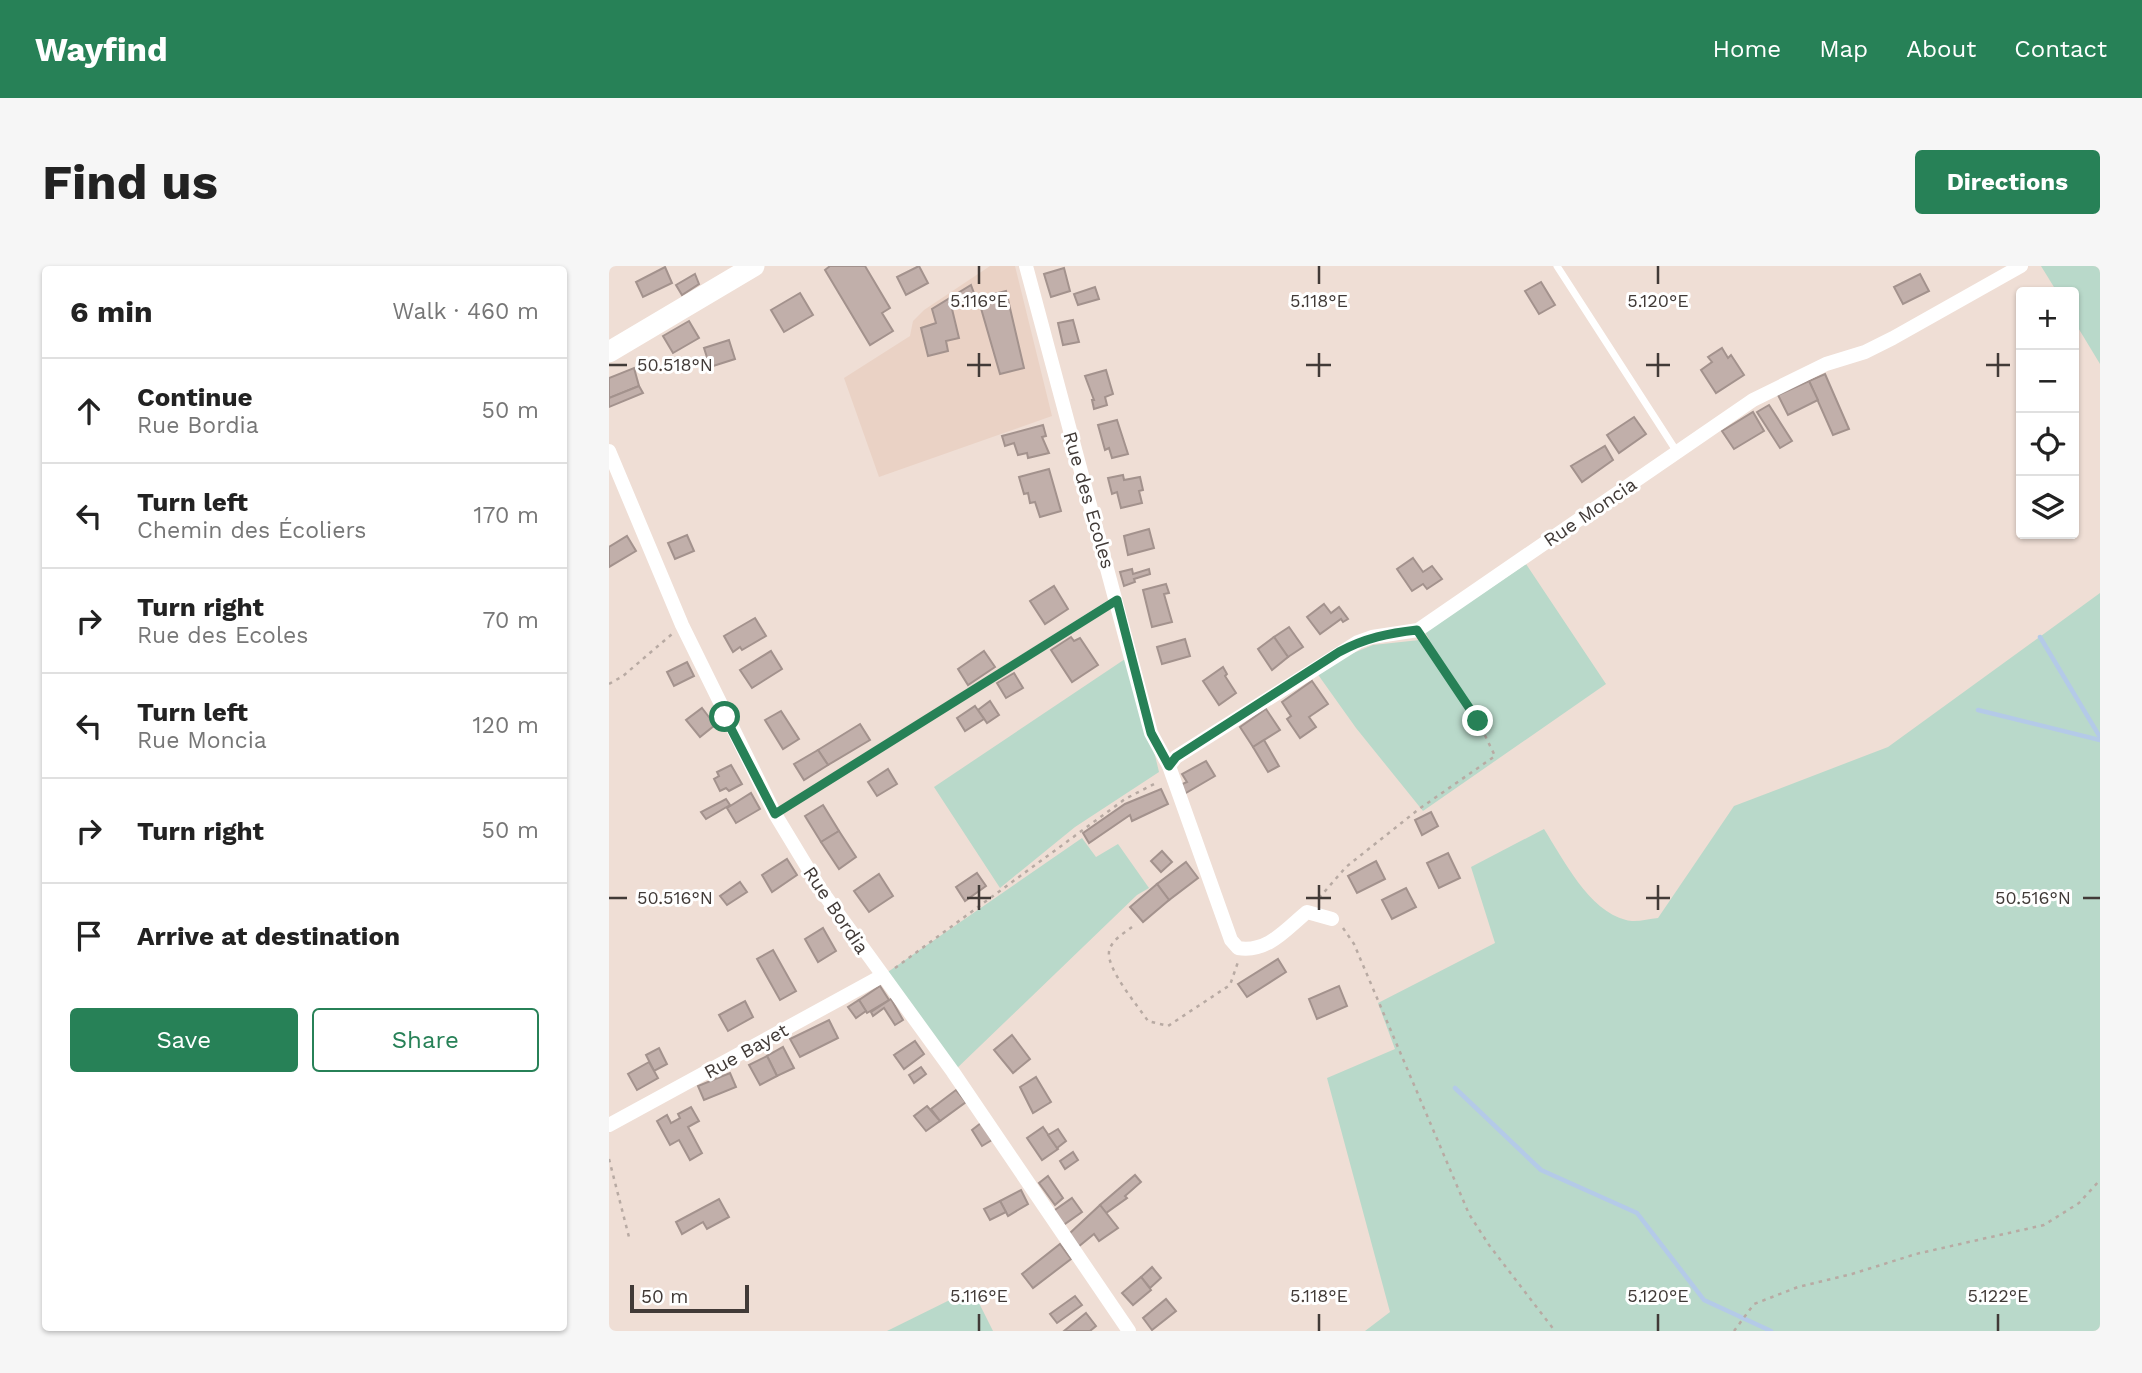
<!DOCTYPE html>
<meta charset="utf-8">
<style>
body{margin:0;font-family:"Work Sans",sans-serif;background:#f6f6f6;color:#222}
.controls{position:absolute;right:21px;top:21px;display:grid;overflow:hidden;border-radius:7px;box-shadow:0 2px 5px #0004}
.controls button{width:63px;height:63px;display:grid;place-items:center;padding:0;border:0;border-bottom:2px solid #e0e0e0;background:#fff;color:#222;font:35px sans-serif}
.scale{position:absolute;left:21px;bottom:18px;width:119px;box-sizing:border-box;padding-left:7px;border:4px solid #413a37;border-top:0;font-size:19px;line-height:24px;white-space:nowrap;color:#413a37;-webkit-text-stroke:5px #fff;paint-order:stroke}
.stop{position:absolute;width:21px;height:21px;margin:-16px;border:5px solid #278157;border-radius:50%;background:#fff}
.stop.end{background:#278157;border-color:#fff;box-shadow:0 2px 7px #0008}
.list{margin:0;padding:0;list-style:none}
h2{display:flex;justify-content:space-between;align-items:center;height:91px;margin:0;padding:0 28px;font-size:30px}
h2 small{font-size:23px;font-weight:400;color:#767676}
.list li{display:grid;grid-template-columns:46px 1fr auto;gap:21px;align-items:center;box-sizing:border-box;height:105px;padding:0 28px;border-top:2px solid #e0e0e0}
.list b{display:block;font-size:26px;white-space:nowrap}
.list p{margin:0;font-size:23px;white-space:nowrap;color:#767676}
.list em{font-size:23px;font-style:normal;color:#767676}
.actions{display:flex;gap:14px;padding:21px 28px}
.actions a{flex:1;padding:16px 0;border:2px solid #278157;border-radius:7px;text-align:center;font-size:24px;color:#278157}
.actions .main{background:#278157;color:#fff}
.icon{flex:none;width:38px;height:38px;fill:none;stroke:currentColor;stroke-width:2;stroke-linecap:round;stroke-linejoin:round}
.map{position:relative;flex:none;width:1491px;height:1065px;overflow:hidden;border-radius:7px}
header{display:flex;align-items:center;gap:42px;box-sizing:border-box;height:98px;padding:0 35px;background:#278157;color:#fff}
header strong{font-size:33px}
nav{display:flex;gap:38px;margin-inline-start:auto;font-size:24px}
.intro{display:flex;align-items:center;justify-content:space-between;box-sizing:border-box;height:168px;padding:0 42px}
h1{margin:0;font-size:49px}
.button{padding:18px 32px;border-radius:7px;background:#278157;color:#fff;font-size:24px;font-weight:700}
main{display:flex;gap:42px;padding:0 42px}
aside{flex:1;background:#fff;border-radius:7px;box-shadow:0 2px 5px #0004}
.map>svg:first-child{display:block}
.built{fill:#ead2c5}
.green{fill:#b9d9ca}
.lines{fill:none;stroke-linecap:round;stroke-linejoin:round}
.stream{stroke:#b4cae8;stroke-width:4.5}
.building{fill:#c1afaa;stroke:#a3928d;stroke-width:2}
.path{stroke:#b8aaa3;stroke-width:2.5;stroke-dasharray:3.5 5;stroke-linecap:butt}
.lane{stroke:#fff;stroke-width:7}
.street{stroke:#fff;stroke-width:14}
.secondary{stroke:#fff;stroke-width:21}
.route{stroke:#278157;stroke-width:9}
.ticks{fill:none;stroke:#413a37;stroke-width:2.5}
.labels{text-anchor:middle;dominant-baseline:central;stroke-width:6;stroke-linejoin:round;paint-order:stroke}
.street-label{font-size:19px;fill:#413a37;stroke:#fff}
.ticks-label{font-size:18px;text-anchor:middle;fill:#413a37;stroke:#fff;stroke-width:6;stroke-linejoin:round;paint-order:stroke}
</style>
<header>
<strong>Wayfind</strong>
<nav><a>Home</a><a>Map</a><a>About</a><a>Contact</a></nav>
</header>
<div class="intro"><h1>Find us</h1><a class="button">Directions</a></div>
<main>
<aside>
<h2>6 min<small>Walk · 460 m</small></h2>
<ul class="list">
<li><svg class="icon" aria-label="ahead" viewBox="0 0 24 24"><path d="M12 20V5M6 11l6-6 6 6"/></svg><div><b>Continue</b><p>Rue Bordia</p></div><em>50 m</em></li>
<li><svg class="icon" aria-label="left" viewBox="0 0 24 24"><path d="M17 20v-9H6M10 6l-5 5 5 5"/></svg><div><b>Turn left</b><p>Chemin des Écoliers</p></div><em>170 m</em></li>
<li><svg class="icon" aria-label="right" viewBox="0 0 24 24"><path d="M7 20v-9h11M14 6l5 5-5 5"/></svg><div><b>Turn right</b><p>Rue des Ecoles</p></div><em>70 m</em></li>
<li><svg class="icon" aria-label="left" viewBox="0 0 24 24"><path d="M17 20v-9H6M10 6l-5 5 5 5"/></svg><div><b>Turn left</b><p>Rue Moncia</p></div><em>120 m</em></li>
<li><svg class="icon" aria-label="right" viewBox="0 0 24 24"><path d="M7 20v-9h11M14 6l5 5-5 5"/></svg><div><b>Turn right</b></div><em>50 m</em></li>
<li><svg class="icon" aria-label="arrive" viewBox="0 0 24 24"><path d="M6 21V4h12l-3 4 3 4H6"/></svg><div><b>Arrive at destination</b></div></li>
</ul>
<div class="actions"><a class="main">Save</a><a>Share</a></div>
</aside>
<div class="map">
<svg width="1491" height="1065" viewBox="0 0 1491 1065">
<rect width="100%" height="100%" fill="#efded5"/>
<polygon class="built" points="381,0 406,0 443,150 270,211 235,112 301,70 304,55 315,44"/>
<g class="green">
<polygon points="1432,0 1491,0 1491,98 1465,55 1465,26 1448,26"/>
<polygon points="917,298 997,418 814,545 747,462 705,403 764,379 820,373 816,366"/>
<path d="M1491,327V1065H756L781,1046L718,812L786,783L769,737L886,677L862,601L935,563C954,593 980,645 1017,654C1026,657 1039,653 1049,652L1125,540L1279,481Z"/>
<polygon points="522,389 550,506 466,561 391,622 325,521"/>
<polygon points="473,572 487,591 509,578 540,622 528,629 344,806 273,710"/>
<polygon points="363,1023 384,1065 278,1065"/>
</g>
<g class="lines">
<g class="stream">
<polyline points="1431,371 1491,471"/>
<polyline points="1369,444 1491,474"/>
<polyline points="846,822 932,904 1028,947 1095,1034 1162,1065"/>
</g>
</g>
<g class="building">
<polygon points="221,0 256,0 281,42 273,47 284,65 261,79 216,4"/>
<polygon points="310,0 319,17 297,29 288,11"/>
<polygon points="56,1 63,17 34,31 27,16"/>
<polygon points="455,2 461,25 442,31 435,8"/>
<polygon points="86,8 90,18 73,29 67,19"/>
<polygon points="1311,8 1320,25 1294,38 1285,21"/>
<polygon points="932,16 946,39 930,48 916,25"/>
<polygon points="362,19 366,30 343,43 350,72 337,75 339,85 319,90 312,62 327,57 323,43"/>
<polygon points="486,21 490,33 469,39 465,28"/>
<polygon points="397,25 415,102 391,108 369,32"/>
<polygon points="191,27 204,49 175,66 162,44"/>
<polygon points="464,54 470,76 454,79 449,57"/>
<polygon points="80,55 90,72 64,87 54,70"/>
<polygon points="120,74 126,93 101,101 95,82"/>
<polygon points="1113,82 1119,92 1122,89 1135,109 1107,127 1092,104 1103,96 1099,91"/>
<polygon points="25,102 30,120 0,132 0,112"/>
<polygon points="497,104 504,128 496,131 498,139 485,143 483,134 485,134 476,110"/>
<polygon points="1216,108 1240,163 1224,169 1200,115"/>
<polygon points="1200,115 1209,134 1179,149 1169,129"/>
<polygon points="30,120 34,127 0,141 0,132"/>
<polygon points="1160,139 1183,175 1171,182 1148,146"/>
<polygon points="1144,146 1155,165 1125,183 1113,165"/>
<polygon points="1025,151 1037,168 1010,187 998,169"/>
<polygon points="508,154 519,188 503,192 500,182 496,184 489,159"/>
<polygon points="434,159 437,170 433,171 440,187 419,192 418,187 409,189 405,177 396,180 393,170"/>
<polygon points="996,180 1004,194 973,216 962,200"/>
<polygon points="440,203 452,245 431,251 426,236 421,237 419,227 415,228 410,211"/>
<polygon points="514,209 515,214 531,211 534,224 530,225 533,237 512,242 508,226 503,228 499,212"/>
<polygon points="540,263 545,282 519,289 515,270"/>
<polygon points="78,269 85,285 66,293 59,277"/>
<polygon points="18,270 27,285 0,301 0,281"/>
<polygon points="804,292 814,306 823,300 833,313 818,323 814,318 803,325 788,303"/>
<polygon points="523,303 524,308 540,303 541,308 525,313 526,316 515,320 511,306"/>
<polygon points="557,318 560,327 555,328 563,356 543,361 534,324"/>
<polygon points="445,320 459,343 436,358 421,335"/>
<polygon points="715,338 722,347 730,341 739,353 734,356 732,353 711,368 698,351"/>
<polygon points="146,352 157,370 133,384 131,381 124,386 115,370"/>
<polygon points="680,361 694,381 679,391 665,371"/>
<polygon points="462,371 465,375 471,372 489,399 463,416 442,384"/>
<polygon points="665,371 679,391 663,404 649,383"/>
<polygon points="576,373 581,390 553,398 548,381"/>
<polygon points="162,385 173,403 143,422 131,404"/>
<polygon points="375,385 386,401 359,419 349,403"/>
<polygon points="78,396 85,410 65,420 58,406"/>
<polygon points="614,401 618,408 616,410 627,427 610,439 594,415"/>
<polygon points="405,407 414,422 397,432 388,417"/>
<polygon points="703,415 719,438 700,451 707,461 691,472 678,453 682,450 673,436"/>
<polygon points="381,435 390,449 378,457 369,444"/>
<polygon points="366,440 375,453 356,465 348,452"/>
<polygon points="93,442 106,459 91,471 77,454"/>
<polygon points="657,443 671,464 644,481 631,461"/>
<polygon points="172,445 190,473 174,483 156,454"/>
<polygon points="251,458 261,474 219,499 209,484"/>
<polygon points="655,474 670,500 659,506 644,481"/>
<polygon points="209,484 219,499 195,514 185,498"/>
<polygon points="597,495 606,510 575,528 571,519 578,516 573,508"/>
<polygon points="122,499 133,518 120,525 117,522 111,525 105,513 110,510 108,506"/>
<polygon points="279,503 288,518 268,530 259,516"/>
<polygon points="552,523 559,538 523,555 521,549 480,577 474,567 516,538"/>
<polygon points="142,527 151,543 127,557 118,542"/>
<polygon points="117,533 121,539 97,553 92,546"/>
<polygon points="214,539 230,565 212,576 196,550"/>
<polygon points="822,546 829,560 813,569 806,554"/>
<polygon points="230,565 247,591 230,603 212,576"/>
<polygon points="553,585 563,596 552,606 542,595"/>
<polygon points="839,587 851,612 830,622 818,597"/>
<polygon points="178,593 188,609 163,626 153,609"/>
<polygon points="767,595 776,613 748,627 739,610"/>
<polygon points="577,596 589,612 560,634 548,618"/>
<polygon points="368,607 377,620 356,635 347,621"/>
<polygon points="270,608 284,630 260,646 245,625"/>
<polygon points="131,616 138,626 118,639 111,630"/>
<polygon points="548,618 560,634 534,656 521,641"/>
<polygon points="797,622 807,641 783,653 773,634"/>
<polygon points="214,662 227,685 209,696 196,673"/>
<polygon points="164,684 187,725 171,734 148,693"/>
<polygon points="669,693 677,706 638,731 629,718"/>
<polygon points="271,720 280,734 258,747 250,734"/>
<polygon points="730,720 738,740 708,753 700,733"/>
<polygon points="282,733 294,754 286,759 275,742 264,750 262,746"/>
<polygon points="250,734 257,745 247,752 239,741"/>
<polygon points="136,735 144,751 119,765 110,749"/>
<polygon points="220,754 229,772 191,791 181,773"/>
<polygon points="403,769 421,793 404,807 385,784"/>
<polygon points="306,775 315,788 295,803 285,789"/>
<polygon points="174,781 185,802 168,810 158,790"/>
<polygon points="50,782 58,798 45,805 37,789"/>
<polygon points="158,790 168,810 151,819 140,799"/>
<polygon points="40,796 49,812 28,824 19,808"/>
<polygon points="312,801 317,808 305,817 300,809"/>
<polygon points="121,807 127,821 95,834 89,820"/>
<polygon points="427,811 442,836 424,847 411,821"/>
<polygon points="347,824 357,836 331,855 322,843"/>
<polygon points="318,840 331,855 317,865 305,850"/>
<polygon points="82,841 90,855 79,861 93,887 81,894 70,874 61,879 48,855 58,849 62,857 71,852 69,848"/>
<polygon points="372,857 383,874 373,880 363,864"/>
<polygon points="434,861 449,883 433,894 418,872"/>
<polygon points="449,863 457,875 448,882 439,869"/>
<polygon points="464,886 469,894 456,903 451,895"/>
<polygon points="526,909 532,916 516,930 518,932 497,947 491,939"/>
<polygon points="439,910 454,932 446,939 430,917"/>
<polygon points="412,924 419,938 399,950 391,935"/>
<polygon points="463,932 473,946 453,960 443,946"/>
<polygon points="110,933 120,951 98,963 94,956 73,968 67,956"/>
<polygon points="391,935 397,946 381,954 375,943"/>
<polygon points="491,939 509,962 490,975 485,968 469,981 460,968"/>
<polygon points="451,978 462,993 424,1022 413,1008"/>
<polygon points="543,1001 552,1012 541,1022 532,1011"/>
<polygon points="532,1011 542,1024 524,1039 513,1027"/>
<polygon points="466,1030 473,1039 448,1057 441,1048"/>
<polygon points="557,1033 567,1045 543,1064 534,1052"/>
<polygon points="477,1047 487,1060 481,1065 455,1065"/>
</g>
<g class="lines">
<g class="path">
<polyline points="0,418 14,410 63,368"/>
<polyline points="710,632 737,601 810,543 886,490 869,455 817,377"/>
<path d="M523,661C514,668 502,674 500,686C498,704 529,740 539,755L559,760L621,719L629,696"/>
<polyline points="734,662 745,678 860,948 880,979 946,1065"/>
<polyline points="286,702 516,533 549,516"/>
<polyline points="0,893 21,975"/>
<polyline points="1125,1065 1145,1038 1189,1021 1243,1008 1307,988 1435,959 1470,937 1491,914"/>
</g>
<g class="lane">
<polyline points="948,0 1068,186"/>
<polyline points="166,548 506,334"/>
</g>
<g class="street">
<path d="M417,0L542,467L560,500L622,674L629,682C659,687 677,663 698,646L723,653"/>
<polyline points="0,185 73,359 166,548 212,624 344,806 520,1065"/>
<polyline points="560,500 567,491 749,376 763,371 809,364 1144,134 1217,98 1256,86 1284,72 1412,0"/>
<polyline points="0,859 273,710"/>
</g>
<polyline class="secondary" points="0,86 145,0"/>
</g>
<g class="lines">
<path class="route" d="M116,451L166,548L508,334L542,467L560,500L567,491L730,386C756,372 780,367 808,364L869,455"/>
</g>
<path class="ticks" d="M370,0V18M710,0V18M1049,0V18M370,87V111M710,87V111M1049,87V111M1389,87V111M0,99H18M358,99H382M697,99H722M1037,99H1061M1377,99H1401M370,619V644M710,619V644M1049,619V644M0,632H18M358,632H382M697,632H722M1037,632H1061M1474,632H1491M370,1048V1065M710,1048V1065M1049,1048V1065M1389,1048V1065"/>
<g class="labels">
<g class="street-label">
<text transform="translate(480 234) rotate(74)">Rue des Ecoles</text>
<text transform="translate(981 246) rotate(-34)">Rue Moncia</text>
<text transform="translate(227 644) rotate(56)">Rue Bordia</text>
<text transform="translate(137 785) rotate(-29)">Rue Bayet</text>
</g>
</g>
<g class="ticks-label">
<text x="370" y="41">5.116°E</text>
<text x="710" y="41">5.118°E</text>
<text x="1049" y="41">5.120°E</text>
<text x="66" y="105">50.518°N</text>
<text x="66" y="638">50.516°N</text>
<text x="1424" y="638">50.516°N</text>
<text x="370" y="1036">5.116°E</text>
<text x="710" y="1036">5.118°E</text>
<text x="1049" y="1036">5.120°E</text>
<text x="1389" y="1036">5.122°E</text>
</g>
</svg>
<div class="controls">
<button>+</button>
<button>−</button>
<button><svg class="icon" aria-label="locate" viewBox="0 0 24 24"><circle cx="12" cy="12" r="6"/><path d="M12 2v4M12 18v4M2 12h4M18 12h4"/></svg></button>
<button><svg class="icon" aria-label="layers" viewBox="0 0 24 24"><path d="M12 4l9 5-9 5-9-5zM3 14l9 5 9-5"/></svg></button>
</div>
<div class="scale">50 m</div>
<div class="stop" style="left:116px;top:451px"></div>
<div class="stop end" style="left:869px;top:455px"></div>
</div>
</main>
